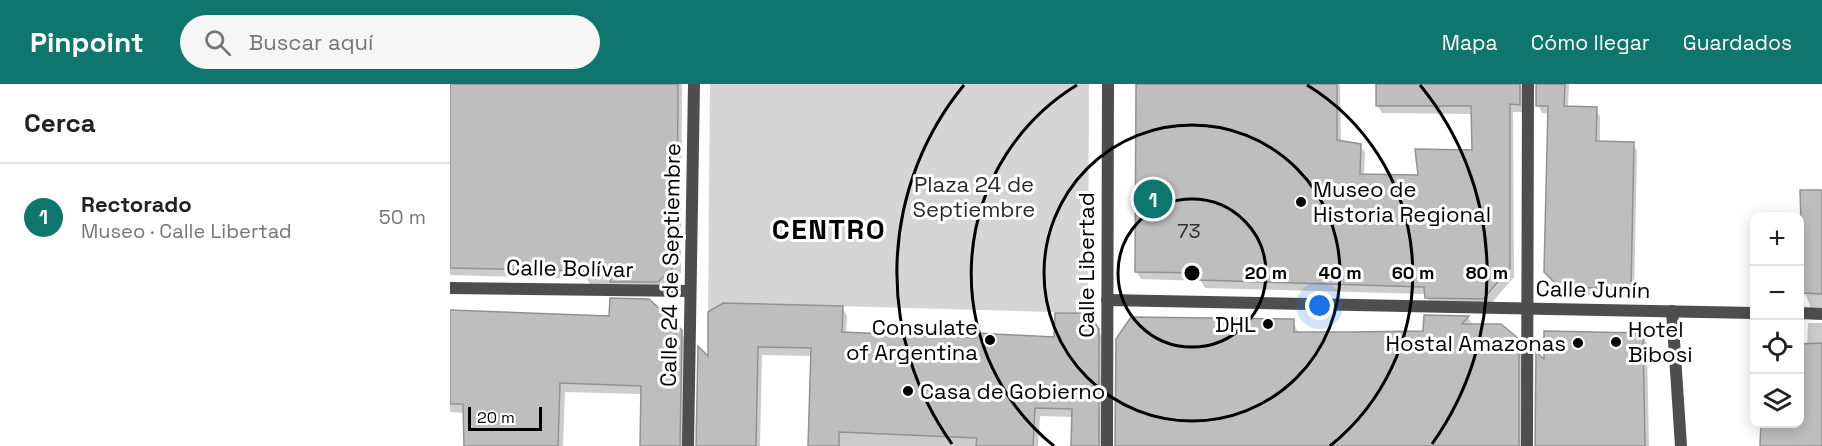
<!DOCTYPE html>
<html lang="es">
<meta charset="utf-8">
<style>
body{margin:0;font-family:"Space Grotesk",sans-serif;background:#f6f6f6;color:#222}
.controls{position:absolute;right:18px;bottom:18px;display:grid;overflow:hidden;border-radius:12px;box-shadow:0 3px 15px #0003}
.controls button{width:54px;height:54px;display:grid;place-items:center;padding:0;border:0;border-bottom:2px solid #e0e0e0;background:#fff;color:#222;font:30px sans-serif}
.scale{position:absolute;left:18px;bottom:15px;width:74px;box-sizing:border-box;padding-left:6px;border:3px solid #000;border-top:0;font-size:16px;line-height:21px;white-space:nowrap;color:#000;-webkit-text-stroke:4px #fff;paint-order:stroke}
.you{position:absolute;left:870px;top:222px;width:21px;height:21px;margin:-15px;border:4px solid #fff;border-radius:50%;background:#1a73e8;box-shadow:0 0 0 9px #1a73e833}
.badge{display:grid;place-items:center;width:39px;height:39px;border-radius:50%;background:#0f766e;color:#fff;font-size:20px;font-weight:700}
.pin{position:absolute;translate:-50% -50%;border:3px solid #fff;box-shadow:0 2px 6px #0006}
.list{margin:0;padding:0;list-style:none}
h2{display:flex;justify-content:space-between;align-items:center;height:78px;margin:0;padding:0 24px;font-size:26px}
h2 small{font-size:20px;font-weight:400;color:#767676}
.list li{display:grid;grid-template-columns:39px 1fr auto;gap:18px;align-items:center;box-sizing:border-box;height:108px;padding:0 24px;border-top:2px solid #e0e0e0}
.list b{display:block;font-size:22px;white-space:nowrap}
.list p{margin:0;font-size:20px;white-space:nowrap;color:#767676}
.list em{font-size:20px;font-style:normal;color:#767676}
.icon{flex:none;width:33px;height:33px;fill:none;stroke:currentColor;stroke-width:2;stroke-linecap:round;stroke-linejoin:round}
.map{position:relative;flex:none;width:1372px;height:362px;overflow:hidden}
header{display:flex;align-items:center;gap:36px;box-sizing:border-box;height:84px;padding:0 30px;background:#0f766e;color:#fff}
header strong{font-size:28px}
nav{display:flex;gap:33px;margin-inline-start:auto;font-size:21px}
.search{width:420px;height:54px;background:#f6f6f6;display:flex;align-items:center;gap:15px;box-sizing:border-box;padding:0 21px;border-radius:33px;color:#767676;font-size:22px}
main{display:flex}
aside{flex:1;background:#fff}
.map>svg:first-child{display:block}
.green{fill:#d5d5d5}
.shadow{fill:#0003}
.building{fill:#bebebe;stroke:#929292;stroke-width:1.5}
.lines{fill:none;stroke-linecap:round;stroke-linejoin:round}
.service{stroke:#4e4e4e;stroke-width:12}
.minor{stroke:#4e4e4e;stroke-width:12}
.tertiary{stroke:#4e4e4e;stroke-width:12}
.ring{fill:none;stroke:#000;stroke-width:3}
.poi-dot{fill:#000;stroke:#fff;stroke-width:2}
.labels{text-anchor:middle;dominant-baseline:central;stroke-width:6;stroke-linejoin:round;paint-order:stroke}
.number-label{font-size:20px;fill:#303030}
.park-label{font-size:22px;fill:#2c2c2c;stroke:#fff}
.poi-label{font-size:22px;fill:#000;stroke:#fff;text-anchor:start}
.street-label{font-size:22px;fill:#000;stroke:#fff}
.district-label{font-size:28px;font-weight:bold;letter-spacing:1.5px;fill:#000;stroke:#fff}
.centre{fill:#000;stroke:#fff;stroke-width:3}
.ring-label{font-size:18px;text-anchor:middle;font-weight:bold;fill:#000;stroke:#fff;stroke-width:6;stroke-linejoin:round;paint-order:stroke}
</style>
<header>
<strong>Pinpoint</strong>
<div class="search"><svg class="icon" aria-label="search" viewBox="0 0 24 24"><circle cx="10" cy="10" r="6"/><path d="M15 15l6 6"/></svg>Buscar aquí</div>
<nav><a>Mapa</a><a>Cómo llegar</a><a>Guardados</a></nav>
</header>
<main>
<aside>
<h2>Cerca<small></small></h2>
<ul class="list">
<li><span class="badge">1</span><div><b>Rectorado</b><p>Museo · Calle Libertad</p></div><em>50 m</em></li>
</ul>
</aside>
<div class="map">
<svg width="1372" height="362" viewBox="0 0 1372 362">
<rect width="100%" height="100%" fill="#fff"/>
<polygon class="green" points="260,0 639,0 638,229 273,219 258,228"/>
<g class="shadow">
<polygon points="0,0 232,0 231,189 213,206 140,200 137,195 0,191"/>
<polygon points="688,0 890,0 891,58 910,61 915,69 914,91 970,93 1023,67 1023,30 932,29 927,21 927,0 1083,0 1074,28 1063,28 1064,193 1038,223 981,222 976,210 755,204 751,197 691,195 686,187"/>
<polygon points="1085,0 1119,0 1118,24 1146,25 1150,33 1150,59 1183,59 1187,67 1184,212 1115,211 1096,187 1099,30 1092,29 1088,21 1088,3"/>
<polygon points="1352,107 1372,108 1372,231 1363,230 1355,209"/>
<polygon points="392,223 397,232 396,250 527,256 606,255 648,246 653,255 653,362 623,362 623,333 590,332 588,362 360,362 362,272 312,271 310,362 248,362 259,276"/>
<polygon points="0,227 161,234 230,247 236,257 234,362 191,362 192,310 115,308 113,362 15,362 14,329 0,328"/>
<polygon points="975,232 1018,233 1023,242 1068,256 1073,265 1073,362 667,362 843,237 848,249 975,249"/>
<polygon points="1358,239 1372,239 1372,362 1312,362 1350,340 1350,261 1357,261"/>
<polygon points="1192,250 1197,259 1199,362 1087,362 1096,278"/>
</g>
<g class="building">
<polygon points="0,0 228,0 227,180 208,198 160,198 161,193 134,193 133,187 0,184"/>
<polygon points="686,0 887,0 887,56 911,60 910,90 968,91 965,65 1022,66 1021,22 926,22 926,0 1070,0 1070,21 1060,20 1060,184 1033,215 975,214 974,203 749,196 749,189 685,188"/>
<polygon points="1086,0 1115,0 1114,22 1147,23 1146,57 1184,58 1181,205 1109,203 1094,188 1098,22 1086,22"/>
<polygon points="1350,106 1372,106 1372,210 1353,209"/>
<polygon points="160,214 199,215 232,246 230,362 190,362 191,302 110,299 108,362 14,362 13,320 0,320 0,226 159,232"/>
<polygon points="273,219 393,222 392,248 526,254 526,249 604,253 605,229 638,229 649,245 649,362 621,362 622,325 585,324 583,362 526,362 527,354 389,348 389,362 358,362 361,264 308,263 306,362 246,362 248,262 258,272 258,228"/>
<polygon points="974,231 1019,232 1012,240 1051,240 1069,255 1069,362 665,362 666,255 681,233 844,235 844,248 902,248 973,247"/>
<polygon points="1094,247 1193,249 1195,362 1085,362 1086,268 1094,275"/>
<polygon points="1372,259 1372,362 1310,362 1311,339 1350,339 1350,260"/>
</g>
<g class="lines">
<polyline class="service" points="1222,227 1231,362"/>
<g class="minor">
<polyline points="0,204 240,207"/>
<polyline points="657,216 1304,229"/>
<polyline points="1350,229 1372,230"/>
<polyline points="238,362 244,0"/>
<polyline points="657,362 658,0"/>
</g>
<polyline class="tertiary" points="1077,362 1078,0"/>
</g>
<g class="ring">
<circle cx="742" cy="189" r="74"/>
<circle cx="742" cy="189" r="148"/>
<path d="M604 362A221 221 0 0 1 627 1M857 1A221 221 0 0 1 880 362"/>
<path d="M502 360A295 295 0 0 1 514 1M970 1A295 295 0 0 1 982 360"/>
</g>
<g class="poi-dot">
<circle cx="851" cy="118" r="6"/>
<circle cx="818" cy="240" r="6"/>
<circle cx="540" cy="256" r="6"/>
<circle cx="1166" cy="258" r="6"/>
<circle cx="1128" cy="259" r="6"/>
<circle cx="458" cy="307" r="6"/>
</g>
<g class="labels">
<g class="number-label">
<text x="739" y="147">73</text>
</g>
<g class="park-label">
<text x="524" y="100">Plaza 24 de<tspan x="524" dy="25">Septiembre</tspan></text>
</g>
<g class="poi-label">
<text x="863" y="105">Museo de<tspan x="863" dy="25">Historia Regional</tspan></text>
<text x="806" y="240" text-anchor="end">DHL</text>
<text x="528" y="243" text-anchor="end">Consulate<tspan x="528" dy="25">of Argentina</tspan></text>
<text x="1178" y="245">Hotel<tspan x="1178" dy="25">Bibosi</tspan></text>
<text x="1116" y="259" text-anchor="end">Hostal Amazonas</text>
<text x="470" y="307">Casa de Gobierno</text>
</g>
<g class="street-label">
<text transform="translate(220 181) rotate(-89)">Calle 24 de Septiembre</text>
<text transform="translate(636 181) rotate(-90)">Calle Libertad</text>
<text transform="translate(120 184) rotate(1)">Calle Bolívar</text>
<text transform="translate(1143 205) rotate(1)">Calle Junín</text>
</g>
<g class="district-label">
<text x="379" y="145">CENTRO</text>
</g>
</g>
<circle cx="742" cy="189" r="9" class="centre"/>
<g class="ring-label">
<text x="816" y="195">20 m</text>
<text x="890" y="195">40 m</text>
<text x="963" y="195">60 m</text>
<text x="1037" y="195">80 m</text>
</g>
</svg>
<div class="controls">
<button>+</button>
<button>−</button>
<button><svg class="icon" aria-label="locate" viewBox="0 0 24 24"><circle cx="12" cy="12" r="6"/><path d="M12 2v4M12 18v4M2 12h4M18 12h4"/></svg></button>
<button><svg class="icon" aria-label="layers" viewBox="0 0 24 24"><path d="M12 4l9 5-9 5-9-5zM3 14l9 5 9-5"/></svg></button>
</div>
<div class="scale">20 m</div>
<div class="you"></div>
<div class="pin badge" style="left:703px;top:115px">1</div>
</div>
</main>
